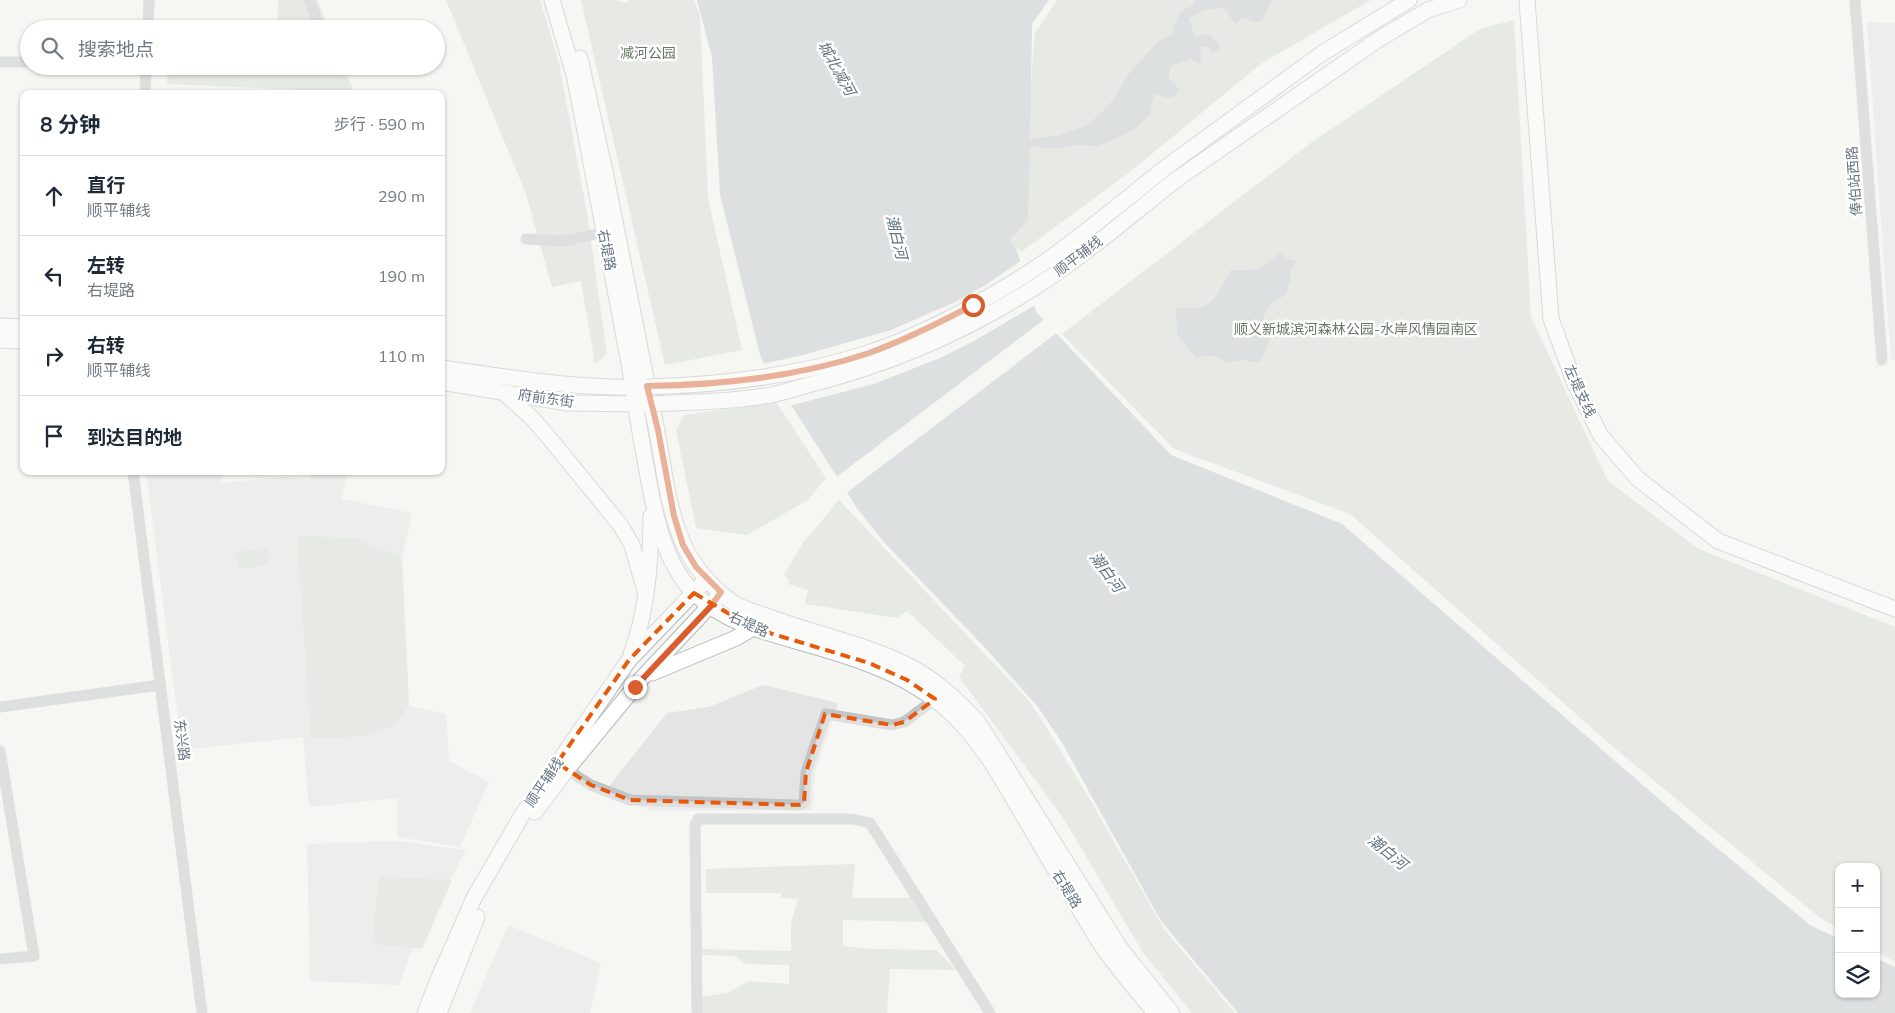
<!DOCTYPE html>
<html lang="zh">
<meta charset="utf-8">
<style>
body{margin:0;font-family:Mulish,"Noto Sans SC",sans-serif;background:#f2f2f3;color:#1f2937}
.controls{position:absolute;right:15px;bottom:15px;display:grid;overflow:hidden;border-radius:10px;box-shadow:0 1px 4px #0004}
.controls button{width:45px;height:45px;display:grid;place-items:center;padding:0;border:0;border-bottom:1px solid #e0e1e3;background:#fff;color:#1f2937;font:25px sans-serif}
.stop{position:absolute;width:15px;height:15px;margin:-11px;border:4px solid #da5d2d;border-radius:50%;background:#fff}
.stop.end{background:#da5d2d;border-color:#fff;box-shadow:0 1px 5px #0008}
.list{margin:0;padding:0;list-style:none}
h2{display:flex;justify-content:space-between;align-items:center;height:65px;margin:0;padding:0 20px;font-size:21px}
h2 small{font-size:16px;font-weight:400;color:#747a83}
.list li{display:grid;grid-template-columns:32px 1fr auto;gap:15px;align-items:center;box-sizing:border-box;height:80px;padding:0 20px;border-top:1px solid #e0e1e3}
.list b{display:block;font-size:19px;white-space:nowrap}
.list p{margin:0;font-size:16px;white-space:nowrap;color:#747a83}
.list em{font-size:16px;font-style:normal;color:#747a83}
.icon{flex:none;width:28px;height:28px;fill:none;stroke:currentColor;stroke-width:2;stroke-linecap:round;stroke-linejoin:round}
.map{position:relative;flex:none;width:1895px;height:1013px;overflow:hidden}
.search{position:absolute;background:#fff;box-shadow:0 1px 4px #0004;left:20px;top:20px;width:425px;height:55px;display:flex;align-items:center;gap:12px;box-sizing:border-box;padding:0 18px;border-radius:28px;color:#747a83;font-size:19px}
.panel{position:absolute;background:#fff;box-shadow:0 1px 4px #0004;left:20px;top:90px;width:425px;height:385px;border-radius:10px}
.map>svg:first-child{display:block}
.built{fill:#e3e4e3}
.green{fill:#d6dcd3}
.water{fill:#bcc5ca}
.pier{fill:#f5f5f2}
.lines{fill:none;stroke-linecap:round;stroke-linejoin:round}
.major-casing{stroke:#b4b8bc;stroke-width:17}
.minor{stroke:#c1c5c8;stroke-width:11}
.major{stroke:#fff;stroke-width:15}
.major-bridge-casing{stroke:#b4b8bc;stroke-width:17;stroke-linecap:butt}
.major-bridge{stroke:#fff;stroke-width:15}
.route{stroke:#da5d2d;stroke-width:6}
.marked{fill:none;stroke:#e8590c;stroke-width:4;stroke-dasharray:10 6;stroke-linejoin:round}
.labels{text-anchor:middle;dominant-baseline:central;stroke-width:5;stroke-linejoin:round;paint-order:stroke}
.park-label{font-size:14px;fill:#677964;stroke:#fff}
.street-label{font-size:14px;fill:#667482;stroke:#fff}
.water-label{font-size:15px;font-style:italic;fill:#61757f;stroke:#fff}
</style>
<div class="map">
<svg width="1895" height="1013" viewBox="0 0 1895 1013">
<rect width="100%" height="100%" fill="#f5f5f2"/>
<g class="built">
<polygon points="1867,22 1895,23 1895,360 1891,360"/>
<polygon points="146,471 221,471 222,483 283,477 310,480 312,471 348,471 342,499 412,513 402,559 409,706 446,714 449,761 489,782 460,847 397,837 398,798 309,807 303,737 182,750"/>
<polygon points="763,685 838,703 815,772 812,810 655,811 602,795 667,713 709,707"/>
<polygon points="397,841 466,850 409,957 399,985 310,981 307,844"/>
<polygon points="508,925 601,963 590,1013 470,1013"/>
</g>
<g class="green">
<polygon points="278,0 317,0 329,29 277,29"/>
<polygon points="446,0 540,0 559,63 587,213 607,354 595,364 581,281 552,287 526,194"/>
<polygon points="581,0 613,0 627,3 628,0 694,0 700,15 708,198 742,350 665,365"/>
<polygon points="1057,0 1371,0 1262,63 1130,172 1021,252 1010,240 1028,221 1028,122 1035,33"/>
<polygon points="1514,20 1531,317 1608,481 1699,549 1895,627 1895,962 1876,951 1876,867 1839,867 1839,929 1819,917 1612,746 1350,514 1174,449 1062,334 1312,142 1480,29"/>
<polygon points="168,66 344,66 354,92 167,84"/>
<polygon points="776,402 826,478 808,500 747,535 696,528 676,430 684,415"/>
<polygon points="839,500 1030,702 1047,728 1089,798 1164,929 1235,1013 1192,1013 1142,951 1064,819 959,677 965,666 907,611 897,618 805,604 808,590 788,584 789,580 784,575 803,543"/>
<polygon points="297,536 358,538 402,559 409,706 395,725 367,735 329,739 311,738"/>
<polygon points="267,548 269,565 238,569 235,552"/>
<polygon points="855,864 852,898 913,898 927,922 843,920 843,946 872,949 936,950 956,970 890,969 887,1013 702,1013 701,997 728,993 748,981 789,984 789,965 744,964 736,956 703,955 701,949 791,951 791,923 798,899 781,898 781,893 706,893 706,869"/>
<polygon points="379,876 452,880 422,949 372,944"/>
</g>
<g class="water">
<path d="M697,0H1049L1032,24L1030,139L1056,136L1088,125L1110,104L1130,72L1159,41L1173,34C1177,19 1176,10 1193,6L1195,0H1272L1262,21L1255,22L1244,18L1235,24L1224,8L1205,10L1189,19L1195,36L1209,34L1220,46L1219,51L1211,52L1209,47H1202L1200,53L1202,60L1198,64L1192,59L1175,64L1170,68L1169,78L1179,89L1176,96L1168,98L1155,94L1152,101L1151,114L1134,130L1099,146L1077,145L1057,148L1030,147L1028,221L1010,240L1016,248L1036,312L1171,455L1342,524L1682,819L1810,925L1839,939V994H1876V958L1895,967V1013H1238L1161,921L1061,741L1038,707L990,653L883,541L857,508L761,358L720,194L712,57Z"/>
<path d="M1281,252L1287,259L1296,260L1294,267L1290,272V281L1286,294L1270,305L1263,317L1274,331C1268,342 1267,353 1259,363L1243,360L1229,363L1214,356L1196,357L1177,335L1176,308C1216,311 1213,300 1231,270H1253L1262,267Z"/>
</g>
<g class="pier">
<polygon points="1022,260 1037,304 974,341 940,358 874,384 789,406 762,364 803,355 891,330 953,303 984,286"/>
<polygon points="1046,318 1058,332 845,494 835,478"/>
</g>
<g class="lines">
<defs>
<g id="major">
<path d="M552,0L574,75L582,115L629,363C634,395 639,428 645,460C653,504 661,560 694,593C727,626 777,635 820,648C869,662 917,680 954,716C989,750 1012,798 1037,839C1052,865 1068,890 1083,915C1091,928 1098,941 1107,953C1122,974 1139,993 1155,1013"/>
<polyline points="1527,0 1551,319 1575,384 1601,436 1638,479 1718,541 1895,609"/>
<path d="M580,58L605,171L651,404C663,450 664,499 683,543C692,566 717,593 737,605C747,610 759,613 769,617C814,634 862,643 905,664C933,677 957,700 978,722L1120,948L1172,1013"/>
<polyline points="1169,165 1321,54 1409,0"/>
<polyline points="1177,179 1379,39 1428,10 1459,0"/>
<polyline points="0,326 24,327"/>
<polyline points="0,340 24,341"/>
<path d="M441,368C507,377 574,389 641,387"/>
<polyline points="441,382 568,403 643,404"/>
<polyline points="504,393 531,417 546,434 621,526 632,545 645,591"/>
<path d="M631,654C647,613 651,560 651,516"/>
<polyline points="652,673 736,638 753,628"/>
<polyline points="535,812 569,767 643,677 716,599"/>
<polyline points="425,1013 440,975 474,898 522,815 629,660 701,585"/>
<polyline points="439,1013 477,917"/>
</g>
</defs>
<use href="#major" class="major-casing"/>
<g class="minor">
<polyline points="309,0 321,29"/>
<polyline points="1855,0 1882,360"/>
<polyline points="148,29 149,0"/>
<polyline points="0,62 29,62"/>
<polyline points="312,66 320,66"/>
<polyline points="145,94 146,66"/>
<polyline points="526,239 565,241 604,232"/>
<polyline points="133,471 202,1013"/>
<polyline points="0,707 160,685"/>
<polyline points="0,751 34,956 0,959"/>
<polyline points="560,765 591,785 630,800 799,805 804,803 806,772 826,714 892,725 904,722 935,699"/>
<polyline points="697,1013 695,825 698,819 852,819 870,823 990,1013"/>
</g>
<use href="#major" class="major"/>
<defs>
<g id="major-bridge">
<path d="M647,387C722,385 797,376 868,353C926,334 993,297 1043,263C1086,233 1127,198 1169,165"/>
<path d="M651,404C691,402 732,402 771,395C787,392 803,386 819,382C903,360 980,325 1052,276C1095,247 1136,211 1177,179"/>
</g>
</defs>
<use href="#major-bridge" class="major-bridge-casing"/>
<use href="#major-bridge" class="major-bridge"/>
</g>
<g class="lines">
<path class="route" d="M635,687L711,606L721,592L696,567L683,545L674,516L658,430L647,386C722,385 798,377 869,353C905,340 939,323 973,305"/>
</g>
<path d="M0 0H1895V1013H0ZM694,593L753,628L869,663L907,680L935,699L904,722L892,725L825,714L806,772L804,803L799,805L630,800L591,785L557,763L629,660Z" fill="#f5f5f2" fill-opacity=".55" fill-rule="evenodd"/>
<path class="marked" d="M694,593L753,628L869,663L907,680L935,699L904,722L892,725L825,714L806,772L804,803L799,805L630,800L591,785L557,763L629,660Z"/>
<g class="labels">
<g class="park-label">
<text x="648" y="53">减河公园</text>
<text x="1356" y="329">顺义新城滨河森林公园-水岸风情园南区</text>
</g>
<g class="street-label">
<text transform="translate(1854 181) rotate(-94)">俸伯站西路</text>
<text transform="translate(607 250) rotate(79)">右堤路</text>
<text transform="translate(1078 256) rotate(-37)">顺平辅线</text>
<text transform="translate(1580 391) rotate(66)">左堤支线</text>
<text transform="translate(546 398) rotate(8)">府前东街</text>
<text transform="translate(749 624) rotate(24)">右堤路</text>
<text transform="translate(182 740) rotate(83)">东兴路</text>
<text transform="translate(544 782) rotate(-56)">顺平辅线</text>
<text transform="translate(1067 889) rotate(58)">右堤路</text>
</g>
<g class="water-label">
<text transform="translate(837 68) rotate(61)">城北减河</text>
<text transform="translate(897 237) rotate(76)">潮白河</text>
<text transform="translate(1107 572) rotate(54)">潮白河</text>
<text transform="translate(1388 852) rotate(39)">潮白河</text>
</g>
</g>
</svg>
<div class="controls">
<button>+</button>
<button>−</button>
<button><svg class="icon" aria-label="layers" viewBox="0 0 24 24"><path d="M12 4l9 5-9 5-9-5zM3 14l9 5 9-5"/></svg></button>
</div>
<div class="stop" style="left:973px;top:305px"></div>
<div class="stop end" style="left:635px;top:687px"></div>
<div class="search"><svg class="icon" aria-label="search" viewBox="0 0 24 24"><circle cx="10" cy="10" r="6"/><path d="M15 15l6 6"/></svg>搜索地点</div>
<section class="panel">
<h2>8 分钟<small>步行 · 590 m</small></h2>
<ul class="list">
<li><svg class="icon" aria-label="ahead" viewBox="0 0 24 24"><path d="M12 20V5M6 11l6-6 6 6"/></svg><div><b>直行</b><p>顺平辅线</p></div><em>290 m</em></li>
<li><svg class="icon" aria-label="left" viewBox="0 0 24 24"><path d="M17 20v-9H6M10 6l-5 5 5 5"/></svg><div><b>左转</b><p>右堤路</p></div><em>190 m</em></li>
<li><svg class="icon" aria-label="right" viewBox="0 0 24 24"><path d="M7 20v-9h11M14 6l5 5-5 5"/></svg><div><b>右转</b><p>顺平辅线</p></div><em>110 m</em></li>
<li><svg class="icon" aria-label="arrive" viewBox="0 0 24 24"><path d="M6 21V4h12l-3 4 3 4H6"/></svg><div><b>到达目的地</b></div></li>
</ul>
</section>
</div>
